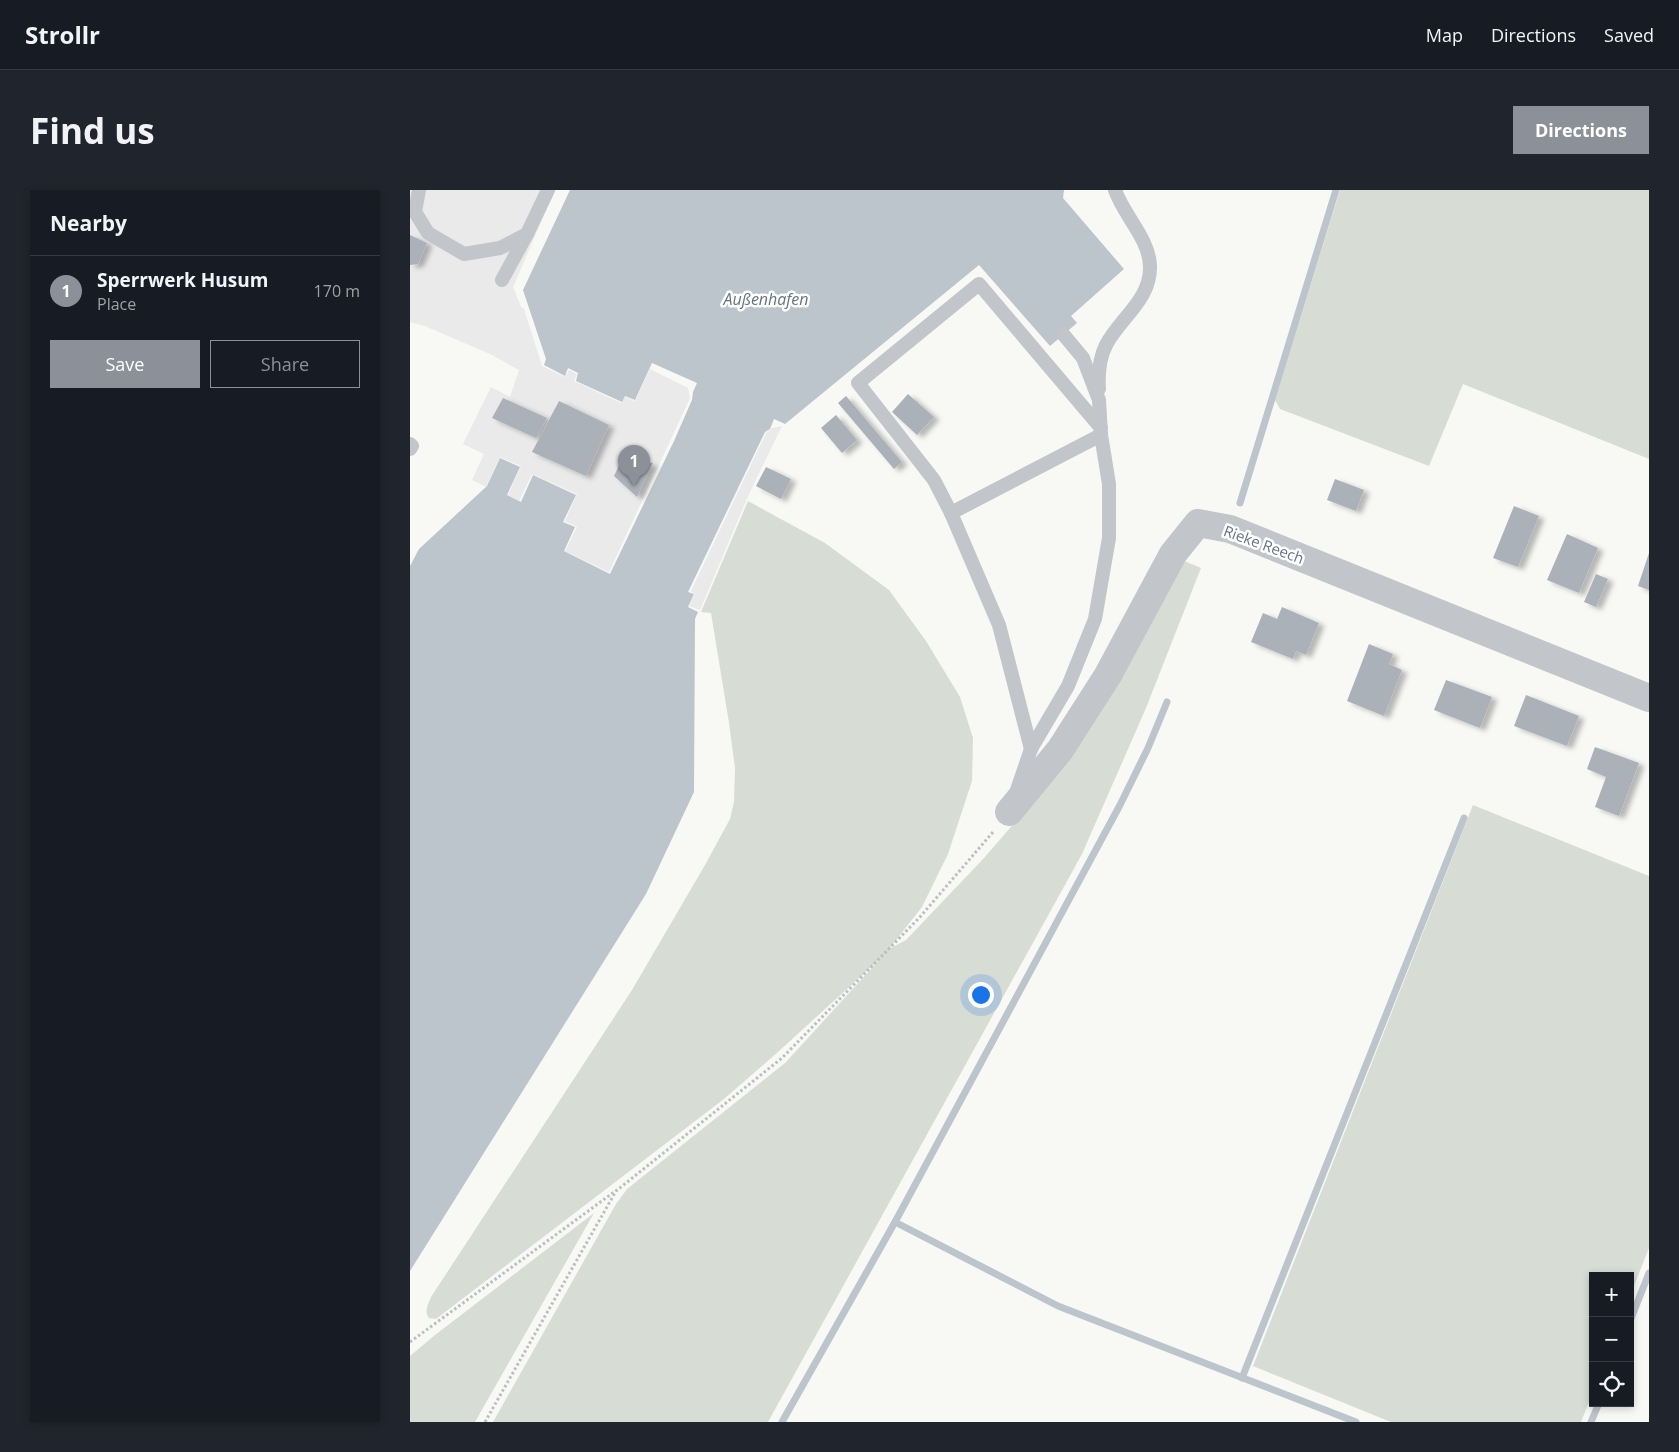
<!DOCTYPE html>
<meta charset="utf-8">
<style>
body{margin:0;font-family:"Open Sans",sans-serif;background:#20242c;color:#f1f3f6}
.controls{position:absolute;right:15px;bottom:15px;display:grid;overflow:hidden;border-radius:0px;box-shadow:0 2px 8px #0003}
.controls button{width:45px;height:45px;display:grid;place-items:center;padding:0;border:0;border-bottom:1px solid #363941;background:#171b24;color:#f1f3f6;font:25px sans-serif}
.you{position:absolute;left:570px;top:804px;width:18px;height:18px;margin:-12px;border:4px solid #fff;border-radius:50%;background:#1a73e8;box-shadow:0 0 0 8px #1a73e833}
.badge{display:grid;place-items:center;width:32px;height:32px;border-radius:50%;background:#8c9099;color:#fff;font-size:16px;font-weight:700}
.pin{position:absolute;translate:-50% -41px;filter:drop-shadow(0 1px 2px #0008)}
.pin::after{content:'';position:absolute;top:26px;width:18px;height:15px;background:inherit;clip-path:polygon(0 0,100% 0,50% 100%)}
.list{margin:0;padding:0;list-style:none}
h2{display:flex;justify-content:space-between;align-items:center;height:65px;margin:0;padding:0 20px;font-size:21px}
h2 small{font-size:16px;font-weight:400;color:#9ea1a6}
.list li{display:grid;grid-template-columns:32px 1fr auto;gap:15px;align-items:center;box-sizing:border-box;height:70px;padding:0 20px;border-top:1px solid #363941}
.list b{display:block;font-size:19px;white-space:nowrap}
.list p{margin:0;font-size:16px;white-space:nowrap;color:#9ea1a6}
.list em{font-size:16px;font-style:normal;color:#9ea1a6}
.actions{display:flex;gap:10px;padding:15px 20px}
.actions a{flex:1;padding:11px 0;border:1px solid #8c9099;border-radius:0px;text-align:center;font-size:18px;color:#8c9099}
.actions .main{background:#8c9099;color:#fff}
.icon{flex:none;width:28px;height:28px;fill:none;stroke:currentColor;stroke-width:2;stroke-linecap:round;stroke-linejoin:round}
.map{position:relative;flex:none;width:1239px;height:1232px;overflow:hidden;border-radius:0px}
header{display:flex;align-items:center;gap:30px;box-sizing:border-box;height:70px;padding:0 25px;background:#171b24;border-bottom:1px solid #363941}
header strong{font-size:24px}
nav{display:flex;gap:28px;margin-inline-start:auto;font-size:18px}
.intro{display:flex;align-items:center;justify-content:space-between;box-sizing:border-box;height:120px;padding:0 30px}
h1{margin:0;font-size:35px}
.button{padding:12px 22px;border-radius:0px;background:#8c9099;color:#fff;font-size:18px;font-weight:700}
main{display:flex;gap:30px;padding:0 30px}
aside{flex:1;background:#171b24;border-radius:0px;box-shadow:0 2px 8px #0003}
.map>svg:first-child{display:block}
.built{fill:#e9eae9}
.green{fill:#d7ddd5}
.water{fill:#bcc5cb}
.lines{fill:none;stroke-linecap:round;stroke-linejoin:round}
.stream{stroke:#bcc5cb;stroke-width:7}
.building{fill:#aab1b8;filter:url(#shadow)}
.path{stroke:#bcbec1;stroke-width:3;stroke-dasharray:2.5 2.5;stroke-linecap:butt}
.lane{stroke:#c2c5c9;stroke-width:14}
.street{stroke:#c2c5c9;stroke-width:28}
.labels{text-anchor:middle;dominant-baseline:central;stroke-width:5;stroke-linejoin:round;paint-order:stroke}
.street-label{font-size:15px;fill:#687585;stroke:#fff}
.water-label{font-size:16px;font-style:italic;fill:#647581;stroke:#fff}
</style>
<header>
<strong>Strollr</strong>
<nav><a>Map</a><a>Directions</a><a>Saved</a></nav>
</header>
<div class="intro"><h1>Find us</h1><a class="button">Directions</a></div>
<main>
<aside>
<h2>Nearby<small></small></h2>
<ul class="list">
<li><span class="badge">1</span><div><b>Sperrwerk Husum</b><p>Place</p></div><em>170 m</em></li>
</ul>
<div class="actions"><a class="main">Save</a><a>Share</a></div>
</aside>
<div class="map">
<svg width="1239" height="1232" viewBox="0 0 1239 1232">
<defs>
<filter id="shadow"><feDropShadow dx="5.5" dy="3" stdDeviation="2.5" flood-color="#0004"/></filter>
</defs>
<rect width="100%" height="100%" fill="#f8f8f5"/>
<g class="built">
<polygon points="0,0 145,0 103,97 111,117 114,119 132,176 155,187 159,180 167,184 164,191 211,213 215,207 225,211 240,179 278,198 280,208 199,382 155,361 167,337 155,331 167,304 122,284 109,311 98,305 111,276 90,267 76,297 62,290 74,264 53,254 81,197 100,207 109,180 80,164 15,136 0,132"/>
<polygon points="372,236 339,304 290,420 279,416 285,404 281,401 356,243 362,238"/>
</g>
<g class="green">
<polygon points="930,0 1239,0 1239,269 1053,194 1019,276 870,219 865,210"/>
<path d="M338,311L415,353L479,400L516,451L550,507L563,548L562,591L538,664L512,717L479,759L496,750L574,668L626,608L772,370L791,378L736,518L672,664L358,1232H83L206,1014L217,999L375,873L472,767L368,862L314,909L26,1129L19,1128C14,1121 18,1115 21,1107L222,800L295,675L320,629L324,612L325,578L319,533L301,423L291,422Z"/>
<polygon points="1063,615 1239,686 1239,1058 1220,1106 1220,1086 1183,1086 1183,1202 1171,1232 981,1232 843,1176"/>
<polygon points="184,1023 65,1232 0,1232 0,1166 25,1145"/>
</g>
<polygon class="water" points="160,0 654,0 653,8 714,79 661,126 667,133 640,156 569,75 375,234 364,229 360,239 355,242 278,402 284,404 278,417 288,422 285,429 284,602 236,704 0,1081 0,376 9,359 77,296 90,268 110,277 97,305 111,312 123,285 166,305 153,332 165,337 154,361 200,384 264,251 282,210 283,202 287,193 242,173 225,210 215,206 212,212 166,191 168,183 158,178 155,186 134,175 136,169 113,100"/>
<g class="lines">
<g class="stream">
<polyline points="830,313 926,0"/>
<polyline points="485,1032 648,1116 946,1232"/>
<polyline points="1220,1131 1239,1083"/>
<polyline points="832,1188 1054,628"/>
<polyline points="372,1232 485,1032 710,615 738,558 757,512"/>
<polyline points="1181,1232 1189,1213"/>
</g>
</g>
<g class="building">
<polygon points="0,45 17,53 8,74 0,75"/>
<polygon points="498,204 524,227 507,245 482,222"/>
<polygon points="436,206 492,272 484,279 428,213"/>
<polygon points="93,208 137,228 126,248 82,228"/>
<polygon points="149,211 199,235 176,286 122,262"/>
<polygon points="426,225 447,250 432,263 411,238"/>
<polygon points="212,269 243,273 227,307 204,286"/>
<polygon points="356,277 381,289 371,309 346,296"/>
<polygon points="925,289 954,300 946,321 917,310"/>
<polygon points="1104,316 1129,326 1108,377 1083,368"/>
<polygon points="1157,344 1188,358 1169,403 1137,390"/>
<polygon points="1239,363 1239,400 1228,396"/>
<polygon points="1186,384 1198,389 1186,417 1174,412"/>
<polygon points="872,417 909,433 896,465 886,461 883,469 841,452 853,423 867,429"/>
<polygon points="959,454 983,464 979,474 992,480 974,526 937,511"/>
<polygon points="1036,490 1082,507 1070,538 1024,520"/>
<polygon points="1116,505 1169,526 1157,556 1104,536"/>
<polygon points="1185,557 1229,573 1209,626 1185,617 1196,587 1177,579"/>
</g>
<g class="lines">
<g class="path">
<polyline points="0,1152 204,1002"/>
<polyline points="75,1232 206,1001 372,868 510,727 583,642"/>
</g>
<g class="lane">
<polyline points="9,0 5,22 18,43 54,64 90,58 117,44 138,0"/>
<polyline points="92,90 117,44"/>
<path d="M689,199C688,184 689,169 696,155C710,128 741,110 740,76C739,48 714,26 705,0"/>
<polyline points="0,254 2,256 0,259"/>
<polyline points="541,323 691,245"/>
<polyline points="621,559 589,435 541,323 524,290 448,193 569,94 691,238"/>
<polyline points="607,600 621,559 658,496 685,429 699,348 699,294 691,245 689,210 673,168 653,144"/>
</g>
<polyline class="street" points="599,622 650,560 698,485 763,364 788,333 820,339 1239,508"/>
</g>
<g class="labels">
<g class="street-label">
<text transform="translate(854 354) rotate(20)">Rieke Reech</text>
</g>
<g class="water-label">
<text x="356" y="109">Außenhafen</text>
</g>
</g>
</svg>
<div class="controls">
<button>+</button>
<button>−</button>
<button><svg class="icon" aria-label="locate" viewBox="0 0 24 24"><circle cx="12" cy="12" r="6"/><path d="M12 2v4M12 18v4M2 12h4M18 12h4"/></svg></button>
</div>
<div class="you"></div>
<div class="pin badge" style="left:224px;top:296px">1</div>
</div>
</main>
